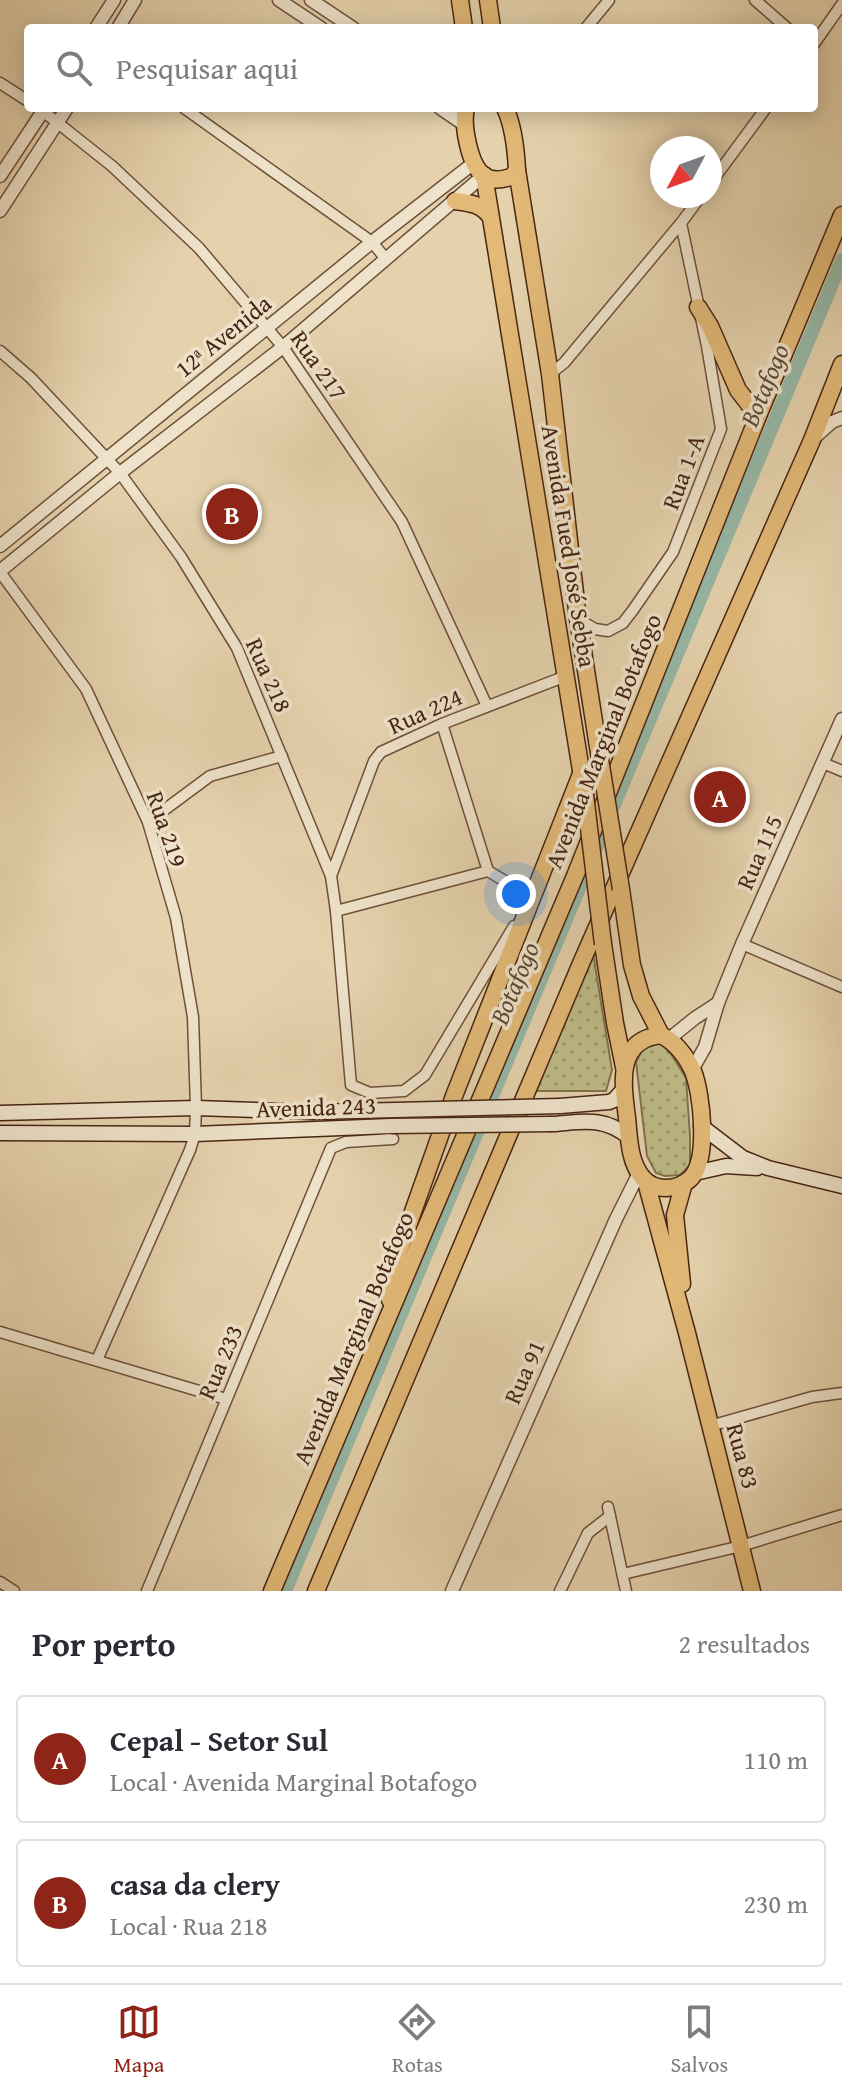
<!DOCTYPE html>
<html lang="pt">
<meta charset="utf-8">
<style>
body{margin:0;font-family:"Gentium Book Plus",serif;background:#f2f2f3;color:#2b2b33}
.compass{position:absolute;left:650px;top:136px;width:72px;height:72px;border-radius:50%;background:#fff;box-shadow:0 4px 20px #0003;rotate:229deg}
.you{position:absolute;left:516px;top:894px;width:28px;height:28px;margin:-20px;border:6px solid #fff;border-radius:50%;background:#1a73e8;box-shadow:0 0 0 12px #1a73e833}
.badge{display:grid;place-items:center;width:52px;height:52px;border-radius:50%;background:#8f2418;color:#fff;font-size:26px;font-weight:700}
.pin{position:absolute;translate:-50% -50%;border:4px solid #fff;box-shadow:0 2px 8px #0006}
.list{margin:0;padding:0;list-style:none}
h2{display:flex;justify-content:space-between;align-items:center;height:104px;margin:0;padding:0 32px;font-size:34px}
h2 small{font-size:26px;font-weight:400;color:#7c7c81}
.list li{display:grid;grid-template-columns:52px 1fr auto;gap:24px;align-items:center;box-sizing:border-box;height:128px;margin:0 16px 16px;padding:0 16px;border:2px solid #e1e1e2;border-radius:8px}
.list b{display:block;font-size:30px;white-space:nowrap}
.list p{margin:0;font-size:26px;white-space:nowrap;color:#7c7c81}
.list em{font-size:26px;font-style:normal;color:#7c7c81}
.icon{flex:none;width:44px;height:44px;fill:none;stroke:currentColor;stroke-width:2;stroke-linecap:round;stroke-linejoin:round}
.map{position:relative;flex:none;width:842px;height:1591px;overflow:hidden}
.search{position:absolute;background:#fff;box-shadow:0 4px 20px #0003;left:24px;right:24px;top:24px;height:88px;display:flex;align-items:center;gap:20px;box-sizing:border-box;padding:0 28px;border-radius:8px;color:#7c7c81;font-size:30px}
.sheet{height:392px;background:#fff}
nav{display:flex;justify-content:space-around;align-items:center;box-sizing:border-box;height:112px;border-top:2px solid #e1e1e2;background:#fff;font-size:22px;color:#7c7c81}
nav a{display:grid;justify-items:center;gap:4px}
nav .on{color:#8f2418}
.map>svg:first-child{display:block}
.park{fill:url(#park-dots);stroke:#82704c;stroke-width:2}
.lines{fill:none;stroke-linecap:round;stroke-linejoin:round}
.canal{stroke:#96b8a7;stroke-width:14}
.minor-casing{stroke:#6e503a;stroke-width:13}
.tertiary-casing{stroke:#6e503a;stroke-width:15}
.secondary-casing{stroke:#472514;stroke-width:17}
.primary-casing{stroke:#472514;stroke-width:19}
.minor{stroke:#eee2ca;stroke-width:10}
.tertiary{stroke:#eee2ca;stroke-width:12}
.secondary{stroke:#eee2ca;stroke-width:14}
.primary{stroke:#e2b976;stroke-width:16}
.secondary-bridge-casing{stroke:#472514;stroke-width:17;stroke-linecap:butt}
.primary-bridge-casing{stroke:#472514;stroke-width:19;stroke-linecap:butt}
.secondary-bridge{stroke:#eee2ca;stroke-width:14}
.primary-bridge{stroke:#e2b976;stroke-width:16}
.labels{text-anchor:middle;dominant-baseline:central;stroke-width:7;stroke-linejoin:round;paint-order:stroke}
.street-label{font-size:24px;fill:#472514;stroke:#eee2ca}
.water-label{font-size:26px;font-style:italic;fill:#5b4a39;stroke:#eee2ca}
</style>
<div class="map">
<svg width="842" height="1591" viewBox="0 0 842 1591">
<defs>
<pattern id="park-dots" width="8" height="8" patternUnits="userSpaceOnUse" patternTransform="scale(2)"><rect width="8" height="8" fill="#bcba85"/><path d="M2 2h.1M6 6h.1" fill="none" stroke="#9b976c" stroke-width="1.8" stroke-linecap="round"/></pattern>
</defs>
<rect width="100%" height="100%" fill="#e5d2ad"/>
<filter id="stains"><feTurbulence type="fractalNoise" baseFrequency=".0025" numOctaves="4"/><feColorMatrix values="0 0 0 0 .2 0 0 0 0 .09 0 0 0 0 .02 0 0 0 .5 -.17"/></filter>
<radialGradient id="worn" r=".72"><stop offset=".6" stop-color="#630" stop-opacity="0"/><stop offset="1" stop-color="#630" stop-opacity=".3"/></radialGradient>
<g class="park">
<polygon points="592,947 612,1070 606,1091 527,1091"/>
<polygon points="653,1042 663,1045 671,1054 686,1078 690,1136 690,1165 680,1175 665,1176 656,1173 647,1156 636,1062 644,1047"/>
</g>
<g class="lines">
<polyline class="canal" points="285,1591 842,260"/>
<defs>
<g id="minor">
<polyline points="755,0 787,28"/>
<polyline points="586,28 609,0"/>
<polyline points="814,44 842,4"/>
<polyline points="0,83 28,101"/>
<polyline points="39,108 112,166 199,248 283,347 402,522 487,706"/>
<polyline points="184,108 372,242 385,258"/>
<polyline points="710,184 766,108"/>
<polyline points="0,351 31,378 120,473 181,557 237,648 331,876 336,911 351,1085 370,1093 404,1091 425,1075 514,926"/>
<polyline points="550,374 564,363 681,223 701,196"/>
<polyline points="0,572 86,689 148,822 176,918 193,1017 196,1108 195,1134 190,1150 97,1360"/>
<polyline points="578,619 595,629 608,631 623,623 633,610 673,552 721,429 707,346 681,223"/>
<polyline points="442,724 488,871"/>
<polyline points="823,763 842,771"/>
<polyline points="148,822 210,776 282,756"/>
<polyline points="488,871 520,890 534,893 533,895"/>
<polyline points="331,876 374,761 381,752 442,724 566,676"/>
<polyline points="336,911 488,871"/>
<polyline points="742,944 842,987"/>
<polyline points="0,1332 226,1399"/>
<polyline points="710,1426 812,1397 842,1393"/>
<polyline points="608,1507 626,1591"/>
<polyline points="623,1574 741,1546 842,1515"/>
<polyline points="0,1582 14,1591"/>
<polyline points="147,1591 331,1148 346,1142 393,1139"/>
<polyline points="560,1591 588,1533 610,1516"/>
</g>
<g id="tertiary">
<polyline points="279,0 321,28"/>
<polyline points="311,0 353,28"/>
<polyline points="96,28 114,0"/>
<polyline points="118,28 135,0"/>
<polyline points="440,108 465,125"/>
<polyline points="0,176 45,108"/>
<polyline points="0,211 67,108"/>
<polyline points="814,438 832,422 842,418"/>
<polyline points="0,546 372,242 475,162"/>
<polyline points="0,571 120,473 283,347 484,175"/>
<polyline points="669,1039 695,1018 718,1003"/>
<polyline points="692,1070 705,1047 718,1003 742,944 842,719"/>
<polyline points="452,1591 616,1219 639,1173"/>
</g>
<g id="secondary">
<polyline points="560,1106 609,1102 614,1100 624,1089"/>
<polyline points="0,1113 196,1108 312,1112"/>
<path d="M552,1124C583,1122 603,1116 629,1137"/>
<polyline points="701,1126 743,1158 768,1168 842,1186"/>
<polyline points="0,1133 195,1134 391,1126"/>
<polyline points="695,1173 726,1166 757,1168"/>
</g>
<g id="primary">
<polyline points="460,0 464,28"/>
<polyline points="488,0 492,28"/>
<path d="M466,108C462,124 469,164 483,175C492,182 503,180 513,176L517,170"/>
<path d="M505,108C514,127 516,150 517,170L550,374L578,619L598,747"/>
<polyline points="484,175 585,795"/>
<path d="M455,201C470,203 481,204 490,216"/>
<polyline points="698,307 710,326 738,390 758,416"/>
<polyline points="621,889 632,965 641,996 661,1035"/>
<polyline points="603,944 615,1023 624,1067"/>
<path d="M661,1035C675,1042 686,1056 693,1071C702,1094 709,1159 691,1178C678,1191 654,1192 642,1177C629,1161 629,1137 627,1118C623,1085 615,1040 661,1035Z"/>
<polyline points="646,1182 687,1333 752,1591"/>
<polyline points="682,1284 675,1215 684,1183"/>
<polyline points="390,1300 393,1268 454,1096 581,774"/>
<polyline points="272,1591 575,876 758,416 842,215"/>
<polyline points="316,1591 582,961 812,440 842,364"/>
</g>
</defs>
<use href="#minor" class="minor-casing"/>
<use href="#tertiary" class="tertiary-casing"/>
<use href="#secondary" class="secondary-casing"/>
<use href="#primary" class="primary-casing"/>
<use href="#minor" class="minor"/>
<use href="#tertiary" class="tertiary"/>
<use href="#secondary" class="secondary"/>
<use href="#primary" class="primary"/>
<defs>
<g id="secondary-bridge">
<polyline points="312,1112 560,1106"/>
<polyline points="391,1126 552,1124"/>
</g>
<g id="primary-bridge">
<polyline points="598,747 621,889"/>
<polyline points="585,795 603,944"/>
</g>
</defs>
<use href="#secondary-bridge" class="secondary-bridge-casing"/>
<use href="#primary-bridge" class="primary-bridge-casing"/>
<use href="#secondary-bridge" class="secondary-bridge"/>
<use href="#primary-bridge" class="primary-bridge"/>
</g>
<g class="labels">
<g class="street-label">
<text transform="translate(223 336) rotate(-39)">12ª Avenida</text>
<text transform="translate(319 365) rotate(55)">Rua 217</text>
<text transform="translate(683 472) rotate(-69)">Rua 1-A</text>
<text transform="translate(569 546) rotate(81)">Avenida Fued José Sebba</text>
<text transform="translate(269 675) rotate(66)">Rua 218</text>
<text transform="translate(425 711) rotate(-24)">Rua 224</text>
<text transform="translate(603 741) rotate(-68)">Avenida Marginal Botafogo</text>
<text transform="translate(167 829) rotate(71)">Rua 219</text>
<text transform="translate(759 852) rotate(-66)">Rua 115</text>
<text transform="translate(316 1107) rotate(-2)">Avenida 243</text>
<text transform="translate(353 1338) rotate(-67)">Avenida Marginal Botafogo</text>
<text transform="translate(220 1362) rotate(-67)">Rua 233</text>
<text transform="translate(524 1372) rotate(-66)">Rua 91</text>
<text transform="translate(743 1456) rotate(75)">Rua 83</text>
</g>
<g class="water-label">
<text transform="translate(764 385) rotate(-67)">Botafogo</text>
<text transform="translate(514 983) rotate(-67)">Botafogo</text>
</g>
</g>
<rect width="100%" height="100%" filter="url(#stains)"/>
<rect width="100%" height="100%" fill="url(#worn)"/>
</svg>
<svg class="compass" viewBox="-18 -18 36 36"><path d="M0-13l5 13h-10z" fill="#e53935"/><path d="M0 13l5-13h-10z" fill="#7c7c81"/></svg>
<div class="you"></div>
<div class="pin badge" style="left:720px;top:797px">A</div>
<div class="pin badge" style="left:232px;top:514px">B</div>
<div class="search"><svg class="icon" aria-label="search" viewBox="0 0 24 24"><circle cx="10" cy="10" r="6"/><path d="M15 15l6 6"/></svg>Pesquisar aqui</div>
</div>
<section class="sheet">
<h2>Por perto<small>2 resultados</small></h2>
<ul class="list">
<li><span class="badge">A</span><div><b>Cepal - Setor Sul</b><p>Local · Avenida Marginal Botafogo</p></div><em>110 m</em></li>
<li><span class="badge">B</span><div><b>casa da clery</b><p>Local · Rua 218</p></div><em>230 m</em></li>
</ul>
</section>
<nav>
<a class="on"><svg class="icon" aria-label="map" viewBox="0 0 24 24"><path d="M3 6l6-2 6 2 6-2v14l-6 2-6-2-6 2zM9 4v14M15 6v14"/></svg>Mapa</a>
<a><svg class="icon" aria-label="directions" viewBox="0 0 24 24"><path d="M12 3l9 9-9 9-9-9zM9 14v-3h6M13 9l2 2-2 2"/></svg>Rotas</a>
<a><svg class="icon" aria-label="saved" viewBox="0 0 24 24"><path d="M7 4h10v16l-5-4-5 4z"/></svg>Salvos</a>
</nav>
